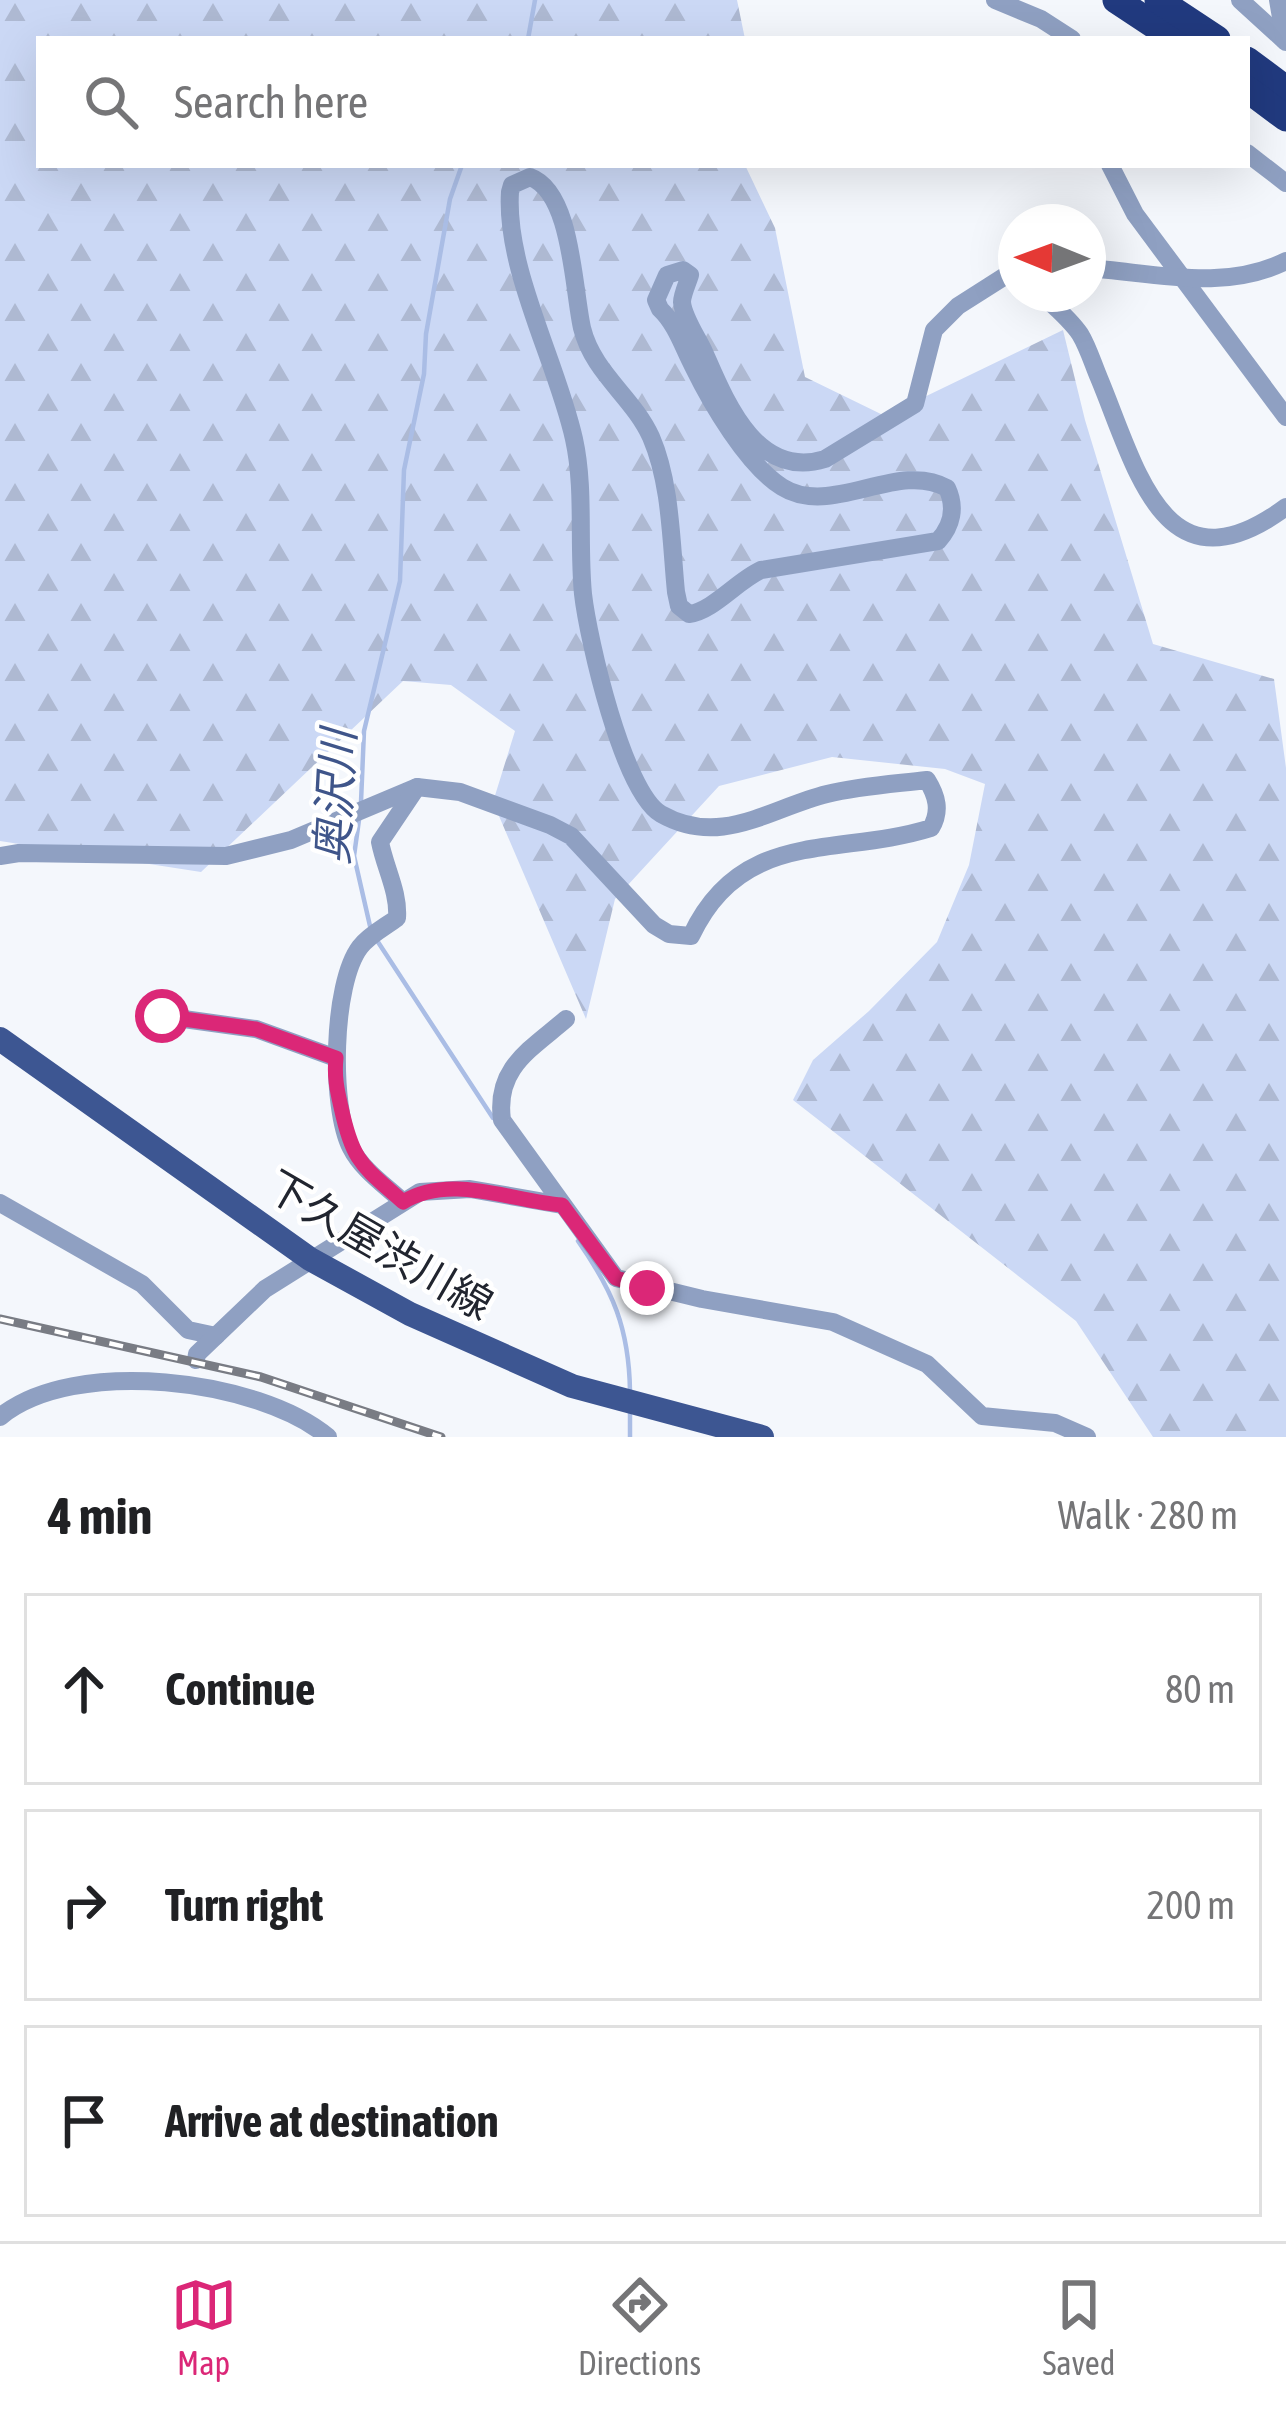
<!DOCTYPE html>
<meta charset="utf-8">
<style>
body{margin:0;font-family:"Asap Condensed","Noto Sans JP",sans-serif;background:#f2f2f2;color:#202124}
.compass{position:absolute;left:998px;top:204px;width:108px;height:108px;border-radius:50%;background:#fff;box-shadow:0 12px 48px #0002;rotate:271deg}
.stop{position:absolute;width:36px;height:36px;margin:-27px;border:9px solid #db2777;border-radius:50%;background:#fff}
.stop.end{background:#db2777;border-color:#fff;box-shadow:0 3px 12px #0008}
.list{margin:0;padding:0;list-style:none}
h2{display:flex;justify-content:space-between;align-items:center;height:156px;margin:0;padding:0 48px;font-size:51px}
h2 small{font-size:39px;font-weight:400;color:#757577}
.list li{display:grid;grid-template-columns:78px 1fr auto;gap:36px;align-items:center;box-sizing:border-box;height:192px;margin:0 24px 24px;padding:0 24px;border:3px solid #e0e0e0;border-radius:0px}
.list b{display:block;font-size:45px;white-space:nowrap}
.list em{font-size:39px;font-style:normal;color:#757577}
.icon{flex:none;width:66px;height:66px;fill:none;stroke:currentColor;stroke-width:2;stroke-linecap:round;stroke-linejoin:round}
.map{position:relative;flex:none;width:1286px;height:1437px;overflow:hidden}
.search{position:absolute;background:#fff;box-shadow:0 12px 48px #0002;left:36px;right:36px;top:36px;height:132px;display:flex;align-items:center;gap:30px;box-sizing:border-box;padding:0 42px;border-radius:0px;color:#757577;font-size:45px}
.sheet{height:804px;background:#fff}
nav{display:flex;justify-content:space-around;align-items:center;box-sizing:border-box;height:168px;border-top:3px solid #e0e0e0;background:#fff;font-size:33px;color:#757577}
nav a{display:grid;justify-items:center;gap:6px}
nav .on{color:#db2777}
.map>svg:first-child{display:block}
.forest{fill:url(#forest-firs)}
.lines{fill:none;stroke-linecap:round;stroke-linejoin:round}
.stream{stroke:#aabde5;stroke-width:4.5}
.minor{stroke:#8fa0c2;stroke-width:18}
.major{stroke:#3d5692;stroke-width:24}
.highway{stroke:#213a7f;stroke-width:27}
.rail-casing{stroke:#797c84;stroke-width:9}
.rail{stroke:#fff;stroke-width:4.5;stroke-dasharray:14;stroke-linecap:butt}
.route{stroke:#db2777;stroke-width:15}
.labels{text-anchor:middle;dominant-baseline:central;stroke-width:9;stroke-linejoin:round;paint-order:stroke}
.street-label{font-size:42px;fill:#21252f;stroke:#fff}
.water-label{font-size:45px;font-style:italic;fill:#3f558a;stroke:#fff}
</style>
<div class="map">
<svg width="1286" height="1437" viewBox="0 0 1286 1437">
<defs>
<pattern id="forest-firs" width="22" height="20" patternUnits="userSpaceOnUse" patternTransform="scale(3)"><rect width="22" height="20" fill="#cbd8f5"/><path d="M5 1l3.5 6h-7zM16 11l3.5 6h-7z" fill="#aeb9d2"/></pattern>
</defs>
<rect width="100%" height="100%" fill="#f4f7fc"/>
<polygon class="forest" points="0,0 737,0 745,39 39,39 39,165 745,165 775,228 805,377 885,416 1063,330 1085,420 1153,644 1274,679 1286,768 1286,1437 1153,1437 1076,1321 793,1100 813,1060 869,1011 937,942 969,865 985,784 945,769 832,757 719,786 615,899 586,1019 493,802 515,731 451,685 403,681 201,872 0,841"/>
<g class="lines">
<g class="stream">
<polyline points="528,39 535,0"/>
<polyline points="361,802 364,731 400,581 404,470 424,374 426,334 450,199 462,165"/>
<polyline points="359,820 354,856 370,926"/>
<polyline points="378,942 493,1118"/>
<path d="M578,1241C613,1291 629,1328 630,1391"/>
<polyline points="630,1408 630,1437"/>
</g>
<g class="minor">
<polyline points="995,0 1041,19 1072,39"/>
<polyline points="1240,0 1286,42"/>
<polyline points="1278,0 1285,41"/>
<polyline points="1247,153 1286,183"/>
<polyline points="1110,165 1135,214 1286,417"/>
<path d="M1088,268C1155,273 1224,292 1286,261"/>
<path d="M1041,294C1054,306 1070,319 1080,334C1088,347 1093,364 1099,378C1137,469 1164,597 1286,507"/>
<path d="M0,856L19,853L226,856L291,840L417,787L460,792L550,825L571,836L654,925L669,934L691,936C742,827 839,857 931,828C941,811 937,796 927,780C894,784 860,786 827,794C770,808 721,848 661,814C623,792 588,638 583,594C578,542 585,489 574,439C557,362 505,269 510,192L512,185L530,177C572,192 573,288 582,328C593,373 633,397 651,437C671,483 671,542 676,592L679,606L689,614C713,611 737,581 761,570L938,541C952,526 956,507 947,488C898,460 831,518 782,487C747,465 711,403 693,366C683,347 676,324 660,309L656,300L667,275L683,270L690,275C688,282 682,295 682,302C683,317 699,340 705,354C726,402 757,480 825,459L915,404L934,330L958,306L1016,269"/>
<polyline points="162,1016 256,1029 336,1058"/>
<path d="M566,1019C530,1050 495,1068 502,1120L616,1278L702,1299L833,1322L927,1364L982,1416L1055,1423L1087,1437"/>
<path d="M403,1202C386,1186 362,1170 351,1148C330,1107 332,984 360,947C369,935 385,927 397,918C399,892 385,868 380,842L417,787"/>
<polyline points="0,1203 142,1284 188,1330 216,1336"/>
<polyline points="196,1360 197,1354 265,1289 420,1192 470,1189 562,1205"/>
<path d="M0,1417C73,1356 259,1379 328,1437"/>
</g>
<polyline class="major" points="0,1039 310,1259 410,1314 572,1386 762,1437"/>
<g class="highway">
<polyline points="1116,0 1175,39"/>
<polyline points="1158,0 1217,39"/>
<polyline points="1247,60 1286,89"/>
<polyline points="1247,89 1286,118"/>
</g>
<defs>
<polyline id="rail" points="0,1319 261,1377 441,1437"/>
</defs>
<use href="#rail" class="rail-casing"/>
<use href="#rail" class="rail"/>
</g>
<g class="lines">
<path class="route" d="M162,1016L256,1029L336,1058C334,1076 337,1090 341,1107C353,1163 362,1165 403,1202C450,1173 511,1201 562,1205L616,1278L647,1288"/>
</g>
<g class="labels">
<g class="street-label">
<text transform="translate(380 1245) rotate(30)">下久屋渋川線</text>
</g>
<g class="water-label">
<text transform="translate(335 797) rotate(-87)">奥沢川</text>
</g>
</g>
</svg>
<svg class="compass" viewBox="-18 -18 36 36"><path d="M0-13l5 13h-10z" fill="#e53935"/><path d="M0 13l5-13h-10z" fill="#757577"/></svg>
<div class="stop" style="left:162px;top:1016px"></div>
<div class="stop end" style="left:647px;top:1288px"></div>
<div class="search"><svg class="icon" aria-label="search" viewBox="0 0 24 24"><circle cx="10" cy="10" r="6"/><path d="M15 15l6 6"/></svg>Search here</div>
</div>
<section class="sheet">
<h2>4 min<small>Walk · 280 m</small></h2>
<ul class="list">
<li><svg class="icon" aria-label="ahead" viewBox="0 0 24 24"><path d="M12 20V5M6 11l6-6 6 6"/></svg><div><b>Continue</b></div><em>80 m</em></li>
<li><svg class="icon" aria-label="right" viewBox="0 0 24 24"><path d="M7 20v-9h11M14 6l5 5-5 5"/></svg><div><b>Turn right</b></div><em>200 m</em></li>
<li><svg class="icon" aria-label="arrive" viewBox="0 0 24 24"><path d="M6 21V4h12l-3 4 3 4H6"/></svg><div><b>Arrive at destination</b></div></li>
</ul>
</section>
<nav>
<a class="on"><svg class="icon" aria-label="map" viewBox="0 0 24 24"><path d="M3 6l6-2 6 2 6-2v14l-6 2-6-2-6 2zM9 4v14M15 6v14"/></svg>Map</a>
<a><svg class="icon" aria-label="directions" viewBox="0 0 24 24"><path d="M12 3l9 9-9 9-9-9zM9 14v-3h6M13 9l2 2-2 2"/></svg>Directions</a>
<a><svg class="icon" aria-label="saved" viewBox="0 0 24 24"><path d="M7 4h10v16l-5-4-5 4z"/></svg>Saved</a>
</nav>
